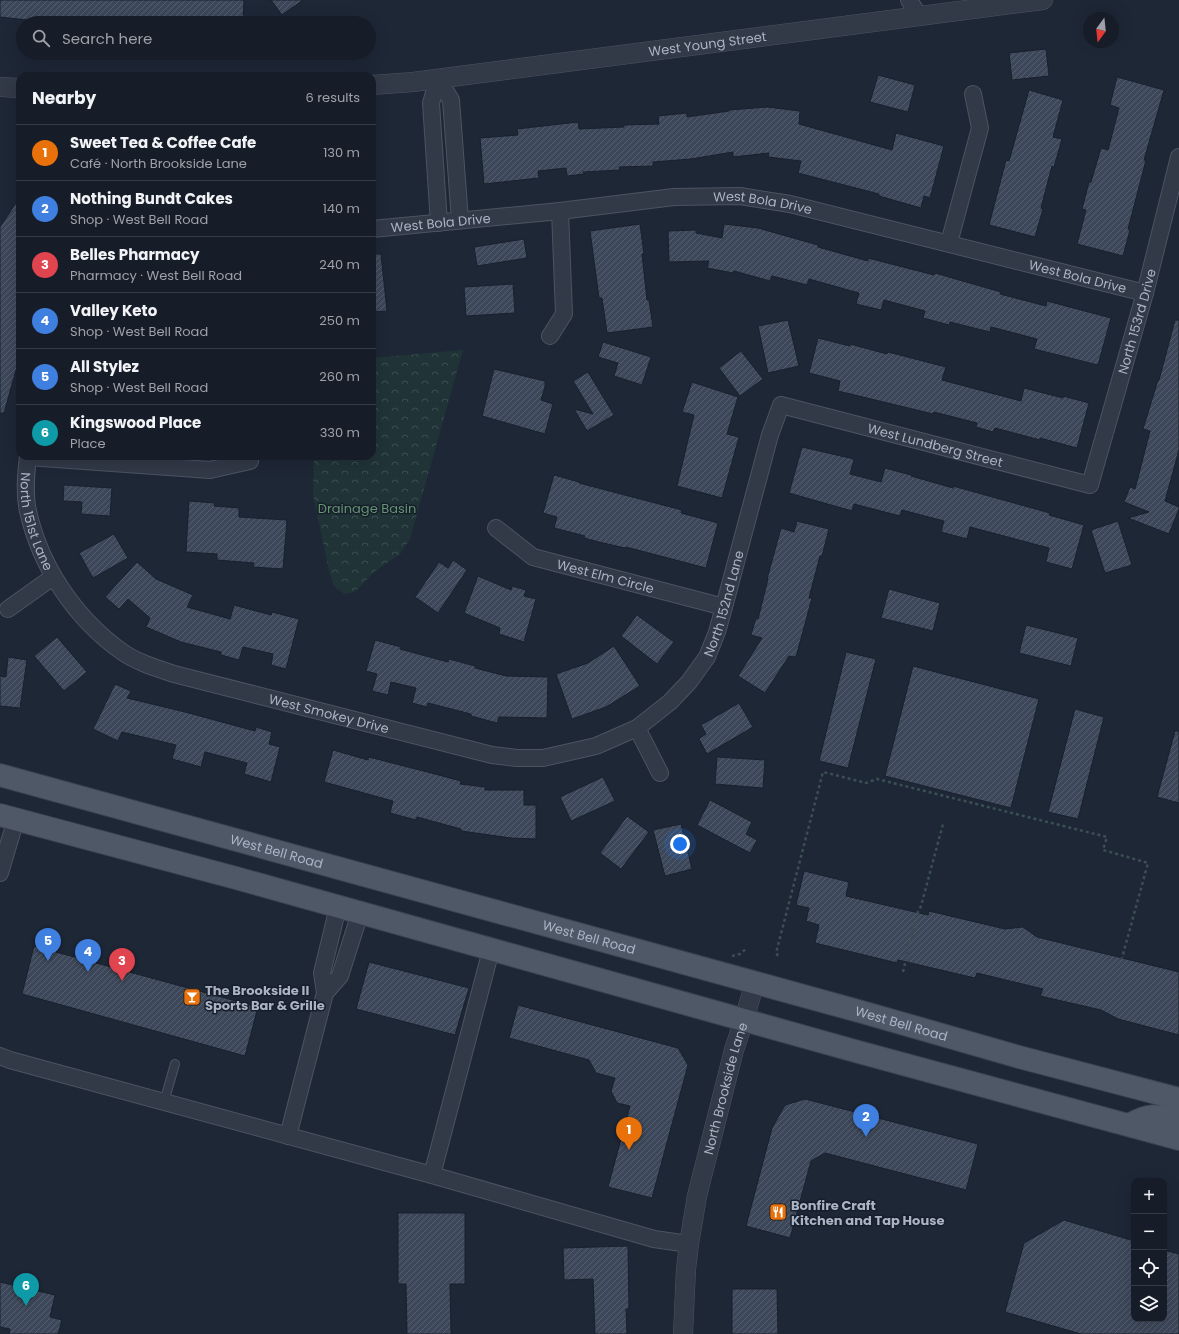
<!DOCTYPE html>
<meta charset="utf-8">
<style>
body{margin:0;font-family:Poppins,sans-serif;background:#1f2630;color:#f1f3f6}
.controls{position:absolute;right:12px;bottom:12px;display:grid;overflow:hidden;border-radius:8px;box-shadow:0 4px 16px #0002}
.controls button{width:36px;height:36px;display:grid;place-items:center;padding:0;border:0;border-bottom:1px solid #353b45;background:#161d28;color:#f1f3f6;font:20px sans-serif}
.compass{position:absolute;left:1083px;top:12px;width:36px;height:36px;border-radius:50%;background:#161d28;box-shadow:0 4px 16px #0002;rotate:195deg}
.you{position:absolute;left:680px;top:844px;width:14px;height:14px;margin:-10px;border:3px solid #fff;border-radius:50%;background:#1a73e8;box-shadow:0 0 0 6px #1a73e833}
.badge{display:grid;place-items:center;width:26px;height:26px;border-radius:50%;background:#79a5fb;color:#fff;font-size:13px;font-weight:700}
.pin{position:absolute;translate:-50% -33px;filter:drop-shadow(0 1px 2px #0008)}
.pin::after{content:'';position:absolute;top:21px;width:14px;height:12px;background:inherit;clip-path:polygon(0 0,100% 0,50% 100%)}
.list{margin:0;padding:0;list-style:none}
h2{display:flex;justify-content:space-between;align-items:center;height:52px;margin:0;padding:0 16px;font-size:17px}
h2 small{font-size:13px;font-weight:400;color:#9ea2a8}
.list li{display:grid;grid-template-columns:26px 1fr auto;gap:12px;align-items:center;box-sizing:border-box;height:56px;padding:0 16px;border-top:1px solid #353b45}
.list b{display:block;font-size:15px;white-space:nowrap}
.list p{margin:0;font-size:13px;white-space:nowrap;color:#9ea2a8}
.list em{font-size:13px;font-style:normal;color:#9ea2a8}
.icon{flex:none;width:22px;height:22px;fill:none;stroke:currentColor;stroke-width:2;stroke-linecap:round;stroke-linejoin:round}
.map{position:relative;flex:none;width:1179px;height:1334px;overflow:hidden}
.search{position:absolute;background:#161d28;box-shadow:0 4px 16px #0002;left:16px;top:16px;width:360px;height:44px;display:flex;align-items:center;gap:10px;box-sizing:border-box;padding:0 14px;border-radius:22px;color:#9ea2a8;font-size:15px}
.panel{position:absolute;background:#161d28;box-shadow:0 4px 16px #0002;left:16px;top:72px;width:360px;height:388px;border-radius:12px}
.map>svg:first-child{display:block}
.park{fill:url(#park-crowns)}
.building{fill:url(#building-hatch);stroke:#19202d}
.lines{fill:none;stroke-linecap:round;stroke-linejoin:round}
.service-casing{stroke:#4c5462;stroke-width:10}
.minor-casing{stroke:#4c5462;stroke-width:18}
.tertiary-casing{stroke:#4c5462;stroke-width:20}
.primary-casing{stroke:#3b4250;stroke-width:24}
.path{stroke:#3b4f52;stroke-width:2.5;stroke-dasharray:3 3;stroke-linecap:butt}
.service{stroke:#323947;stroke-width:8}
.minor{stroke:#323947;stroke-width:16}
.tertiary{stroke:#323947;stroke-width:19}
.primary{stroke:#4f5867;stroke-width:22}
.labels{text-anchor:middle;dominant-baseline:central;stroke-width:3;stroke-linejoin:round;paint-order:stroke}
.street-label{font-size:13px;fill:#abb4c4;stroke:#171f2b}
.park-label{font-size:13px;fill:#639471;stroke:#171f2b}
.poi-label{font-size:13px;font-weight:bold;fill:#abb4c4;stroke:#171f2b;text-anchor:start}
</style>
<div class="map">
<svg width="1179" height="1334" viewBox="0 0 1179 1334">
<defs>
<pattern id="park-crowns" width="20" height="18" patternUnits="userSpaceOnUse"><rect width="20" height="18" fill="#203337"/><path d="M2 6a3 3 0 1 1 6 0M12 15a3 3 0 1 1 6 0" fill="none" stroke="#3e4e52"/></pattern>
<pattern id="building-hatch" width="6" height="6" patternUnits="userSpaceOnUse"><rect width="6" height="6" fill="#3c4759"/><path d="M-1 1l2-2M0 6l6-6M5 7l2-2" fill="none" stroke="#565f6f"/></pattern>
</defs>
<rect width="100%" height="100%" fill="#1e2736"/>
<polygon class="park" points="463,350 410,539 400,554 374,572 355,592 344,594 334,586 330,575 313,495 314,456 372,456 372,358"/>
<g class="building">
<polygon points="0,0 244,0 243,23 27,23 27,20 0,17"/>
<polygon points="271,0 303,0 282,15"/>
<polygon points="1046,49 1049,76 1012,80 1009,53"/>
<polygon points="878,75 915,85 908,112 870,102"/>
<polygon points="1117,77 1164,90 1144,160 1146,160 1128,229 1130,230 1123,256 1077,244 1086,210 1082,209 1089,182 1091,182 1101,148 1108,150 1119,108 1110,105"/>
<polygon points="1029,90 1063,100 1053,137 1062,139 1054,167 1052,166 1041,208 1043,209 1035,237 989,225 1006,160 1009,161"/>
<polygon points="767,107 800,111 799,124 892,150 896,133 944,146 930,198 924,196 921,208 879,196 879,194 798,173 801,161 768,157 769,153 733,157 733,152 691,159 653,162 653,166 619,167 620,170 583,172 584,174 567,176 566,168 538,171 539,178 484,184 480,138 518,135 517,129 578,122 579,129 624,127 624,125 659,124 658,116 687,113 687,117 729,111 729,110"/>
<polygon points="20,197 20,356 4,413 0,413 0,227"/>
<polygon points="640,224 644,254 642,254 647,300 649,300 653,327 607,333 602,298 599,298 590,231"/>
<polygon points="724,224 758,228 818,245 818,247 868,261 868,258 934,275 935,273 1001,292 1000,294 1046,306 1047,301 1111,318 1098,365 1034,349 1037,339 991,327 990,332 950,322 949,325 923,318 925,311 884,300 881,310 856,304 859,293 809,279 807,285 772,276 770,281 734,271 733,273 707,268 709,261 669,262 668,231 696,230 696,233 722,238"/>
<polygon points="524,239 527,258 477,266 474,247"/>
<polygon points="372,254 381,254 387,311 372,312"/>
<polygon points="513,284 515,313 466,316 464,287"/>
<polygon points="788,320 799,366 768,373 758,326"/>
<polygon points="1175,320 1179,320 1179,450 1165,501 1179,507 1179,509 1169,534 1128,518 1149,512 1124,502 1130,487 1135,489 1150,431 1143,429 1158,380 1159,380"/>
<polygon points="818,338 850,346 850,344 887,354 888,352 946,367 942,380 1021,401 1024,388 1063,398 1063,396 1089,403 1077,448 1040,438 1040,440 995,428 993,432 976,427 977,423 934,412 933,414 838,391 840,381 809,373"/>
<polygon points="603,342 651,357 642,385 614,376 618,363 598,357"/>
<polygon points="741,351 763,379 740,396 719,368"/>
<polygon points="494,369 545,381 545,387 541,400 553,404 545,434 482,416"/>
<polygon points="588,372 614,415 587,431 574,409 593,414 573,381"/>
<polygon points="692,382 738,397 727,434 739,437 722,498 677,486 694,415 682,412"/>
<polygon points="802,447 854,459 850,474 881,482 885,468 911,475 911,476 953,488 953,486 1050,513 1049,515 1084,525 1072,569 1046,562 1049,548 970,527 967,539 941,532 944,521 902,510 900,516 854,504 852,511 789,493"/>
<polygon points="554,475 579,482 579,483 682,510 681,513 718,523 706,568 626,547 625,548 599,542 584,538 585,536 554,528 557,517 543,513"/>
<polygon points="64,485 112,488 110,516 81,514 82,502 63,501"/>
<polygon points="189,501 215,503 214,506 239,508 239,517 287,520 283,569 253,567 254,563 217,560 217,554 186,552"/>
<polygon points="797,521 829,529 822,556 820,556 809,598 812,598 796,657 789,656 765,693 738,676 762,638 751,635 756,618 758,619 768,579 767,579 781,528 794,532"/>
<polygon points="1118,521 1132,565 1105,573 1091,530"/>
<polygon points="114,534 128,558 93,578 79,553"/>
<polygon points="453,560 467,570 438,613 415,597 439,562 448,568"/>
<polygon points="137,562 156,579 193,595 187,607 230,619 234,605 271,615 272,612 299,619 286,669 271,665 273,654 243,647 239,660 221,655 221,652 181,642 146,627 150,618 128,599 119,609 105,597"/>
<polygon points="478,576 511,590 512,586 526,590 524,596 536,599 524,642 499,634 500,628 464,613"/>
<polygon points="889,589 940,603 933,631 881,618"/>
<polygon points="637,615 674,642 657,664 621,636"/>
<polygon points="1026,625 1078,638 1071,666 1019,653"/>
<polygon points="57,637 87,672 64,691 34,656"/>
<polygon points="375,640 401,647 400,649 448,662 449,659 475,666 475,668 506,676 548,677 547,718 499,717 497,723 471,716 471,714 428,703 427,707 412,703 416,688 391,682 388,695 372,691 377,674 366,671"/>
<polygon points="614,646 640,686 606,707 572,719 556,674 588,663"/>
<polygon points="846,652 876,659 848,768 819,761"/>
<polygon points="8,657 27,660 20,708 0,706 0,676 6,677"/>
<polygon points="913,666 1039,699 1011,808 885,776"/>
<polygon points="115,684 131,691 127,698 185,712 255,731 256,727 272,732 269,744 280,747 271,782 244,774 247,763 205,752 201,767 172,759 176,745 122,732 118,741 93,729"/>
<polygon points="739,703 753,727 707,754 699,739 706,734 701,725"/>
<polygon points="1075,709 1104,717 1078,819 1048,812"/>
<polygon points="1175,731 1179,731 1179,803 1157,797"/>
<polygon points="333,750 368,760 369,757 435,774 461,781 460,784 485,787 485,790 524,790 524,805 536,805 536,839 511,838 461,831 461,829 417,817 416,820 390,813 393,801 324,782"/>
<polygon points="717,757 765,760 763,788 715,784"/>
<polygon points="603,777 615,801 571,821 560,797"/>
<polygon points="710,800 752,822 746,834 757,840 750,853 697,825"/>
<polygon points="627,816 649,832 621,869 600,853"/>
<polygon points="681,824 692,869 665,876 653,830"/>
<polygon points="804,871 849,882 846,896 928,915 929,911 1005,929 1023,927 1037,937 1179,972 1179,1035 1118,1019 1101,1010 1040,996 1043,989 977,973 975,978 898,960 897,963 815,943 819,925 806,921 809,908 796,905"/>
<polygon points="34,946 258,1007 245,1056 22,994"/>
<polygon points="369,962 469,988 455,1035 356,1009"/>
<polygon points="518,1005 678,1048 688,1065 652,1198 608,1187 630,1106 617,1103 611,1091 615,1078 596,1073 589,1060 509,1038"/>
<polygon points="805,1099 978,1144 966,1190 825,1153 811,1161 790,1238 746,1226 772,1128 785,1105"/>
<polygon points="398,1213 465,1213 465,1284 450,1284 451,1334 407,1334 406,1284 398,1284"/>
<polygon points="1064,1220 1134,1241 1134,1319 1164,1319 1164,1250 1179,1254 1179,1334 1081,1334 1005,1312 1024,1243"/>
<polygon points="628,1246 629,1309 626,1309 627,1334 595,1334 593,1279 564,1280 563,1248"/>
<polygon points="0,1282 55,1295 50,1317 62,1320 58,1334 9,1334 10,1329 0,1327"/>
<polygon points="732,1289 777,1289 778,1334 732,1334"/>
</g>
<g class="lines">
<defs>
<polyline id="service" points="164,1102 175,1064"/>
<g id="minor">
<polyline points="909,0 919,16"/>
<polyline points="438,79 451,100 460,220"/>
<polyline points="438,79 431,103 439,223"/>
<path id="s1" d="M372,229L560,211L674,197L740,196L790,204L1145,293"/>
<polyline points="949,243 980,128 973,94"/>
<polyline points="550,336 564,314 560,211"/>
<path id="s2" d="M28,456C26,474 24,494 28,511C40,566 75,618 121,651C136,662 156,668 174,674L492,755L517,758H543L596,746L637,728L670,702L689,682L707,657L717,632L724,607L770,435L781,405L1090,485L1145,293L1179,157"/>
<polyline points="28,457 210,470 250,461"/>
<path id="s3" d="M496,528L533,557L724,607"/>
<polyline points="8,609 53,577"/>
<polyline points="637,728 660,773"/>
<polyline points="0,873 16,819"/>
<polyline points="325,993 340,976 360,913"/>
<polyline points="0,1056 10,1060 432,1175 654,1239 689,1244"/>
<polyline points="288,1136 325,993 322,973 338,907"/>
<polyline points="432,1175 491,950"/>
</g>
<g id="tertiary">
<path id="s4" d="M372,85L413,82L1043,0"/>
<polyline points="0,87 20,88"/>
<path id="s5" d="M683,1334L686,1269L689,1244L697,1196L734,1050L744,1020L755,982"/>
</g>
<g id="primary">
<path id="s6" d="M0,775L862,1012L1019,1057L1179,1099"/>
<polyline points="0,815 236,878 855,1051 1179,1139"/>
<path d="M1129,1125C1150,1113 1156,1115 1179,1121"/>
</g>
</defs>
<use href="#service" class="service-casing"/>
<use href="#minor" class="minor-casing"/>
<use href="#tertiary" class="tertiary-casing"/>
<use href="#primary" class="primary-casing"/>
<g class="path">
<polyline points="732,956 740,954 747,948"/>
<polyline points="778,956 776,953 823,772 866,783 877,779 1107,837 1103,850 1148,863 1122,958"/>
<polyline points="903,972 916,916 921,906 943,824"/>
</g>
<use href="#service" class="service"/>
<use href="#minor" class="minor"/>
<use href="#tertiary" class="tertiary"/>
<use href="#primary" class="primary"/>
</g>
<defs>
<symbol id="bar-square" viewBox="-11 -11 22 22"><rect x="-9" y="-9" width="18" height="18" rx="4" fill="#e8710a" stroke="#171f2b"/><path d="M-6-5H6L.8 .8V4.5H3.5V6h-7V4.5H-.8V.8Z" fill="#fff"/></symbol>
<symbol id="restaurant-square" viewBox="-11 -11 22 22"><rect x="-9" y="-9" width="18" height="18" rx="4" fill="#e8710a" stroke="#171f2b"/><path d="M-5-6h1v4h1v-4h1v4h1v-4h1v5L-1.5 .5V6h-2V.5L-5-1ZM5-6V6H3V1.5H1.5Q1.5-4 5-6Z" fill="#fff"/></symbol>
</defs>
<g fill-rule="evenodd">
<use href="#bar-square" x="182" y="987" width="20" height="20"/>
<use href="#restaurant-square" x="768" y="1202" width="20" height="20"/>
</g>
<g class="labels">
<g class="street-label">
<text stroke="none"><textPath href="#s4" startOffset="338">West Young Street</textPath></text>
<text stroke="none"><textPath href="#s1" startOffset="393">West Bola Drive</textPath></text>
<text stroke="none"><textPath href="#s1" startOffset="69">West Bola Drive</textPath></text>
<text stroke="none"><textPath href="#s1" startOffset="717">West Bola Drive</textPath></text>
<text stroke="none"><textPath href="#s2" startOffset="1616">North 153rd Drive</textPath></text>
<text stroke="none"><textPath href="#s2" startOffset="1286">West Lundberg Street</textPath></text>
<text stroke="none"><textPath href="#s2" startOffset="67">North 151st Lane</textPath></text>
<text stroke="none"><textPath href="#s3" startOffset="122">West Elm Circle</textPath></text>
<text stroke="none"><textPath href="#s2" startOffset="920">North 152nd Lane</textPath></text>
<text stroke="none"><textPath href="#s2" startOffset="445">West Smokey Drive</textPath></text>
<text stroke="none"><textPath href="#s6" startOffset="287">West Bell Road</textPath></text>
<text stroke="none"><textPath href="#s6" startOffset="611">West Bell Road</textPath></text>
<text stroke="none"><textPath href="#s6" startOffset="935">West Bell Road</textPath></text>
<text stroke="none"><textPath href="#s5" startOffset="250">North Brookside Lane</textPath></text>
</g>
<g class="park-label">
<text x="367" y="508">Drainage Basin</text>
</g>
<g class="poi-label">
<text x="205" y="990">The Brookside II<tspan x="205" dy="15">Sports Bar &amp; Grille</tspan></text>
<text x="791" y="1205">Bonfire Craft<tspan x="791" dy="15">Kitchen and Tap House</tspan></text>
</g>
</g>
</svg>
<div class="controls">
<button>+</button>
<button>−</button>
<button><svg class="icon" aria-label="locate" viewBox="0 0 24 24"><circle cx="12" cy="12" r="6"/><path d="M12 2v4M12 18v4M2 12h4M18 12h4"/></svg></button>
<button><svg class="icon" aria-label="layers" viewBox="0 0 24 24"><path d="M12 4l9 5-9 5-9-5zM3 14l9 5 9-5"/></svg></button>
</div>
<svg class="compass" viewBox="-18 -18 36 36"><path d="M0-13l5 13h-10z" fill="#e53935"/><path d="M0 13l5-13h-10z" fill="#9ea2a8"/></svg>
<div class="you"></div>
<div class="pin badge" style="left:629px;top:1150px;background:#e8710a">1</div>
<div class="pin badge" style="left:866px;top:1137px;background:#3f7fe0">2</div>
<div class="pin badge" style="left:122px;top:981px;background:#e0444e">3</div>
<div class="pin badge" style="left:88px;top:972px;background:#3f7fe0">4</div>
<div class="pin badge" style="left:48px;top:961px;background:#3f7fe0">5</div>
<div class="pin badge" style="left:26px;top:1306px;background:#0f9aa8">6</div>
<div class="search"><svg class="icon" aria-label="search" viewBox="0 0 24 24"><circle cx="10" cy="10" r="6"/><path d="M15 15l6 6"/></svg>Search here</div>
<section class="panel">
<h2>Nearby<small>6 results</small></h2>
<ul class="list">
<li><span class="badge" style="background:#e8710a">1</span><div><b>Sweet Tea &amp; Coffee Cafe</b><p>Café · North Brookside Lane</p></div><em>130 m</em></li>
<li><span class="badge" style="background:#3f7fe0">2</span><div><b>Nothing Bundt Cakes</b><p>Shop · West Bell Road</p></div><em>140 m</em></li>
<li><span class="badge" style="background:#e0444e">3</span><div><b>Belles Pharmacy</b><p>Pharmacy · West Bell Road</p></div><em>240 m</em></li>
<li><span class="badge" style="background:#3f7fe0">4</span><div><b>Valley Keto</b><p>Shop · West Bell Road</p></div><em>250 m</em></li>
<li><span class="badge" style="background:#3f7fe0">5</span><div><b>All Stylez</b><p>Shop · West Bell Road</p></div><em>260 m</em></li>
<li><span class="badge" style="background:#0f9aa8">6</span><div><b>Kingswood Place</b><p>Place</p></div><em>330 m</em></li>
</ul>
</section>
</div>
